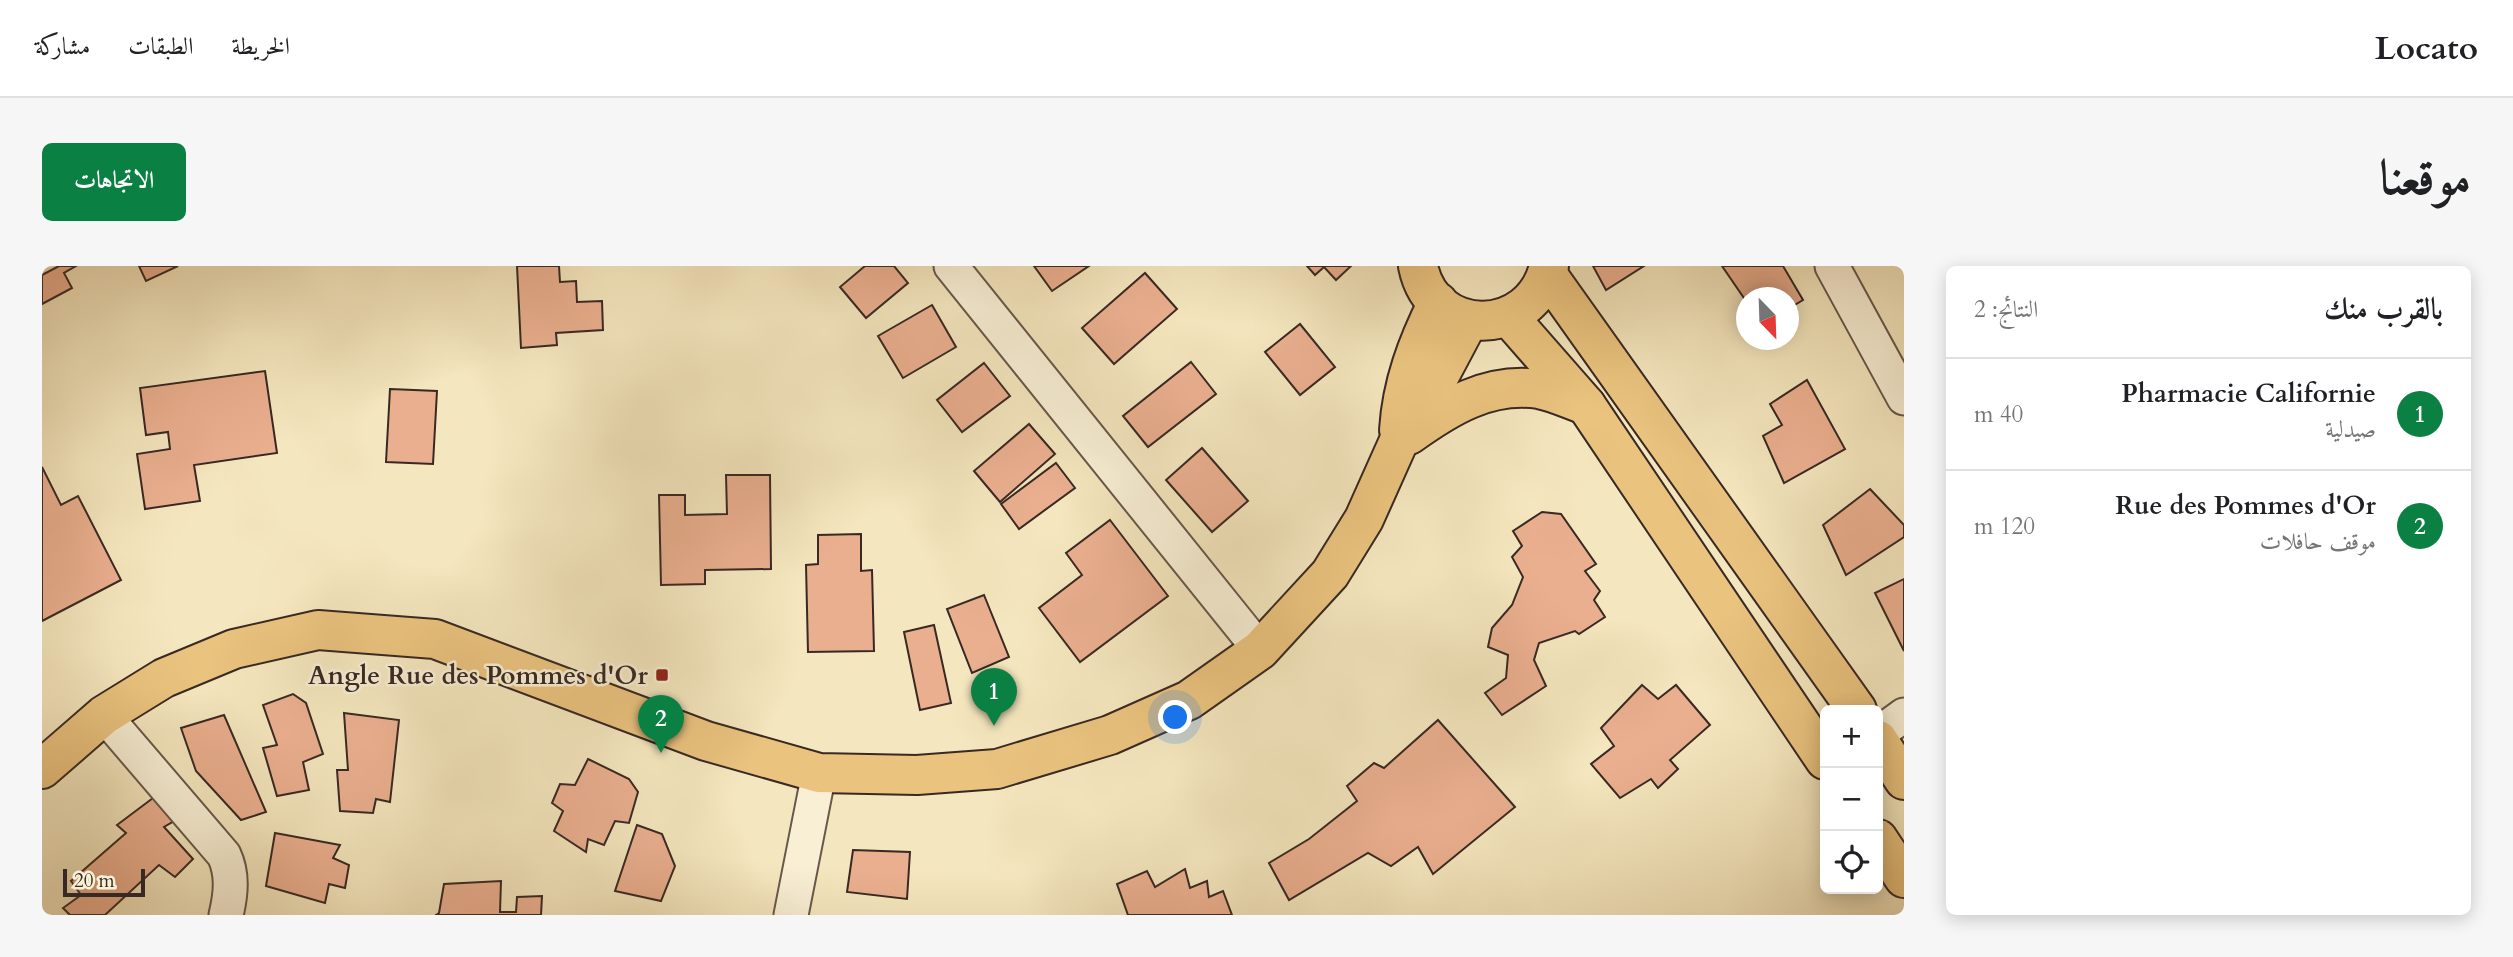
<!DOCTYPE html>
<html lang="ar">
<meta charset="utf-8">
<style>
body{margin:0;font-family:Cardo,Amiri,serif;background:#f6f6f6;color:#202124;direction:rtl}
.controls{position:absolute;right:21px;bottom:21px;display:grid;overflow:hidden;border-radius:10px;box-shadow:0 4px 18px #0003}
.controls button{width:63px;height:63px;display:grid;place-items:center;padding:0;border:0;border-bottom:2px solid #e0e0e0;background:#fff;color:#202124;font:35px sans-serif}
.compass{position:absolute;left:1694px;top:21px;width:63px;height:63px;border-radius:50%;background:#fff;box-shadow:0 4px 18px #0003;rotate:157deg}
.scale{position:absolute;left:21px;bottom:18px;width:82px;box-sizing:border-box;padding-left:7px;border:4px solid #382924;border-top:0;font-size:19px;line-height:24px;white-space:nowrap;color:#382924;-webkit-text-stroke:5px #f8efd5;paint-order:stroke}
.you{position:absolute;left:1134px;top:452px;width:24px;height:24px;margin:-18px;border:5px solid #fff;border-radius:50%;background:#1a73e8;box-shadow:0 0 0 10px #1a73e833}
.badge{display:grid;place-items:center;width:46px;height:46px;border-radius:50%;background:#0b8043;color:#fff;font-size:23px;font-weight:700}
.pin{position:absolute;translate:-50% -58px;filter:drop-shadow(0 2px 4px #0008)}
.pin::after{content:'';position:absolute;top:37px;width:24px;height:21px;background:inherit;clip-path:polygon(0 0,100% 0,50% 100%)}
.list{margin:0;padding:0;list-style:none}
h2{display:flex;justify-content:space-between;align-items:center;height:91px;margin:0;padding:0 28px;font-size:30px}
h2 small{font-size:23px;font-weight:400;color:#757577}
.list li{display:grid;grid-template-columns:46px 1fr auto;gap:21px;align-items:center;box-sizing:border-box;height:112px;padding:0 28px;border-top:2px solid #e0e0e0}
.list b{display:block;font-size:26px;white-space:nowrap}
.list p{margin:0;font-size:23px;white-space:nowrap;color:#757577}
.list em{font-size:23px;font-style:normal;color:#757577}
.icon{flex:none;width:38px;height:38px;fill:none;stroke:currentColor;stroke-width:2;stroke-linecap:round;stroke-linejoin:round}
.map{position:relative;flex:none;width:1862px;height:649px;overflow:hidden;direction:ltr;border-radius:10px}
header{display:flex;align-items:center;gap:42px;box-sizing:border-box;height:98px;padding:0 35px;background:#fff;border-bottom:2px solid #e0e0e0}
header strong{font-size:33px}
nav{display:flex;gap:38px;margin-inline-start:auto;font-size:24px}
.intro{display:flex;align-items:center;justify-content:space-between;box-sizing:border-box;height:168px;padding:0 42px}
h1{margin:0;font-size:49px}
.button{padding:18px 32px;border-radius:10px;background:#0b8043;color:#fff;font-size:24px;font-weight:700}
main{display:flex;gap:42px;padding:0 42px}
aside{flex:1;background:#fff;border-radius:10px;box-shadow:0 4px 18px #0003}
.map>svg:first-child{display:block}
.building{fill:#eaaf8f;stroke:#382924;stroke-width:2}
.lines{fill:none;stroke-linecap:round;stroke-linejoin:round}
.minor-casing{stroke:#67584a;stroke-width:37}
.major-casing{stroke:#382924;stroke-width:42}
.minor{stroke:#f8efd5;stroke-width:33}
.major{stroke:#eac37f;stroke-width:38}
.poi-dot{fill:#8f2418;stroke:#f8efd5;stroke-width:2.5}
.labels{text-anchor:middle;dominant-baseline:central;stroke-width:5;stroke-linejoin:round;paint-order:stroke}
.poi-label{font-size:26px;font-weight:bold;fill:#382924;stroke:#f8efd5;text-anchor:end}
</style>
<header>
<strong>Locato</strong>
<nav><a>الخريطة</a><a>الطبقات</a><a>مشاركة</a></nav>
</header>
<div class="intro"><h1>موقعنا</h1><a class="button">الاتجاهات</a></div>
<main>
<aside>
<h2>بالقرب منك<small>النتائج: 2</small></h2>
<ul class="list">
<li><span class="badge">1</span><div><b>Pharmacie Californie</b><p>صيدلية</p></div><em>40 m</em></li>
<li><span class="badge">2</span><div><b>Rue des Pommes d'Or</b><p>موقف حافلات</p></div><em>120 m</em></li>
</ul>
</aside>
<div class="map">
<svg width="1862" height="649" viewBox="0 0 1862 649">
<rect width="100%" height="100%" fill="#f4e6be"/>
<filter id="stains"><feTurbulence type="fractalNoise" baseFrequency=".00286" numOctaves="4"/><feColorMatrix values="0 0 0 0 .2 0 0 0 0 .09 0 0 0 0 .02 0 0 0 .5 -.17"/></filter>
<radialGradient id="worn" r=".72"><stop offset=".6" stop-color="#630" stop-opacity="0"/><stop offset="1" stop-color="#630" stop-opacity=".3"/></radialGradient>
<g class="building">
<polygon points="17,0 34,0 22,7 30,22 0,38 0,9"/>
<polygon points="97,0 136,0 104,15"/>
<polygon points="475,0 517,0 518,16 534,15 535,36 560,35 561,64 514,67 515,79 479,82"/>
<polygon points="823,0 852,0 866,17 824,52 798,21"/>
<polygon points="992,0 1047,0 1010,25"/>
<polygon points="1265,0 1309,0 1294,14 1282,1 1273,9"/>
<polygon points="1551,0 1602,0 1564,24"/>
<polygon points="1680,0 1741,0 1761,34 1746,43 1746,32 1704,32 1704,35"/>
<polygon points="1103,7 1135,43 1072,98 1040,62"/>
<polygon points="890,39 914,81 861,112 836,70"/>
<polygon points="1258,58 1293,101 1258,129 1223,86"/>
<polygon points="1149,96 1174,128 1106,181 1081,150"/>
<polygon points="942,97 968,130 920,166 895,134"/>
<polygon points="223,105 235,187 152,199 158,235 103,243 95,188 128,183 126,166 104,169 98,122"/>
<polygon points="1765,114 1803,183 1742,217 1721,170 1740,159 1728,138"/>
<polygon points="348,123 395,125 391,198 344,196"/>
<polygon points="987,158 1013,188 958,236 932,205"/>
<polygon points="1160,182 1206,235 1170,266 1124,214"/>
<polygon points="1014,197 1033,222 977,263 959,238"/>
<polygon points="0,201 19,239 36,230 79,314 0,355"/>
<polygon points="684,209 728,209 729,303 663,304 663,318 619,319 617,229 643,229 643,249 685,248"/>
<polygon points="1828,223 1862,259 1862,271 1804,309 1781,259"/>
<polygon points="1500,246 1519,248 1554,298 1543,305 1558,325 1552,334 1563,351 1537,368 1533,365 1497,377 1492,394 1504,420 1460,449 1443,427 1464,412 1466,389 1446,381 1450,362 1470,339 1481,311 1470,291 1480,280 1471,265"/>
<polygon points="1068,254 1126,330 1038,396 997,342 1040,309 1024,287"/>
<polygon points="819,268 819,305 830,304 832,385 766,386 764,299 776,298 776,269"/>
<polygon points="1862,313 1862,385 1833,327"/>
<polygon points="942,329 967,391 930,407 905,343"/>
<polygon points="892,359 909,437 878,444 862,366"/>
<polygon points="1600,419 1616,433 1634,419 1668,459 1628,494 1636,503 1616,522 1609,513 1578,532 1549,498 1572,480 1559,462"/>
<polygon points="251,428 264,437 281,488 261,496 267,524 235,530 221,482 235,479 221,439"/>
<polygon points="302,447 357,454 348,536 334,533 331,547 298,545 295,504 306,504"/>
<polygon points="182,449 224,546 199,554 154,505 139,462"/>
<polygon points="1396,454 1473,541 1391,608 1376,581 1349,600 1326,587 1247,634 1227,597 1267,573 1315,535 1305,520 1332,497 1342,502"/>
<polygon points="546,493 587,513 596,526 587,557 573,555 562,579 546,573 544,586 512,565 521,545 510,537 518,518 533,519"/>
<polygon points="115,529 139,551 122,561 151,593 133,611 117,599 63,649 28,649 21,642 39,629 29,615 84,567 75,559"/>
<polygon points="595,559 620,568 633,600 619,635 573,625"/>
<polygon points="233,567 298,579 291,592 307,599 303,622 287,618 283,637 224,620"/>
<polygon points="811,584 868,586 865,633 805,626"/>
<polygon points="1143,603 1148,622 1165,615 1167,631 1181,625 1190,649 1086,649 1075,618 1105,605 1113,621"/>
<polygon points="459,615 458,646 474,646 475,631 500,630 499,649 394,649 397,647 402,618"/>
</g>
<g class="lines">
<defs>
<g id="minor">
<polyline points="909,0 1218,384"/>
<polyline points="1790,0 1862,132"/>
<path d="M62,449L182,589C191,608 189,628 184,649"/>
<polyline points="1836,468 1862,449"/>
<polyline points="749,649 777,507"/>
</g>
<g id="major">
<path d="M1376,0C1391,74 1490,72 1507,0"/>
<polyline points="1505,8 1815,444"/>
<polyline points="1466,50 1544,139 1783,494"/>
<path d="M1357,164C1360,118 1375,78 1396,36"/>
<path d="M1367,169C1406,141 1446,116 1497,123C1513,126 1529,134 1544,139"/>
<polyline points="1836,474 1862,514"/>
<polyline points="0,503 62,449 122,412 192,383 276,364 393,373 664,475 777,507 875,509 955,503 1068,469 1147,434 1218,384 1288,308 1322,253 1356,177 1392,120 1427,54"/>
<polyline points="1836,573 1862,612"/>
</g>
</defs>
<use href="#minor" class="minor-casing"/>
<use href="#major" class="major-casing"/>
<use href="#minor" class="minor"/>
<use href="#major" class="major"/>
</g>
<rect class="poi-dot" x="613" y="402" width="14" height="14" rx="3.5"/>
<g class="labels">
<g class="poi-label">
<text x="606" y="409">Angle Rue des Pommes d'Or</text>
</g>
</g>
<rect width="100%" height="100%" filter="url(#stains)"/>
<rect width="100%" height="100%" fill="url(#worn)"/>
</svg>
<div class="controls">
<button>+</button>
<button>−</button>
<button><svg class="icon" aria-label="locate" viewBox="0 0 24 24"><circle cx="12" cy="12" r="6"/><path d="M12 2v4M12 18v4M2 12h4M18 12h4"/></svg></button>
</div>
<svg class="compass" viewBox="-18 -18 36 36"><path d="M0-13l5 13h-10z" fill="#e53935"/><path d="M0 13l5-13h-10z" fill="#757577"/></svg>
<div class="scale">20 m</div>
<div class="you"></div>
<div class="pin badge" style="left:952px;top:460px">1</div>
<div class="pin badge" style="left:619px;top:487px">2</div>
</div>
</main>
